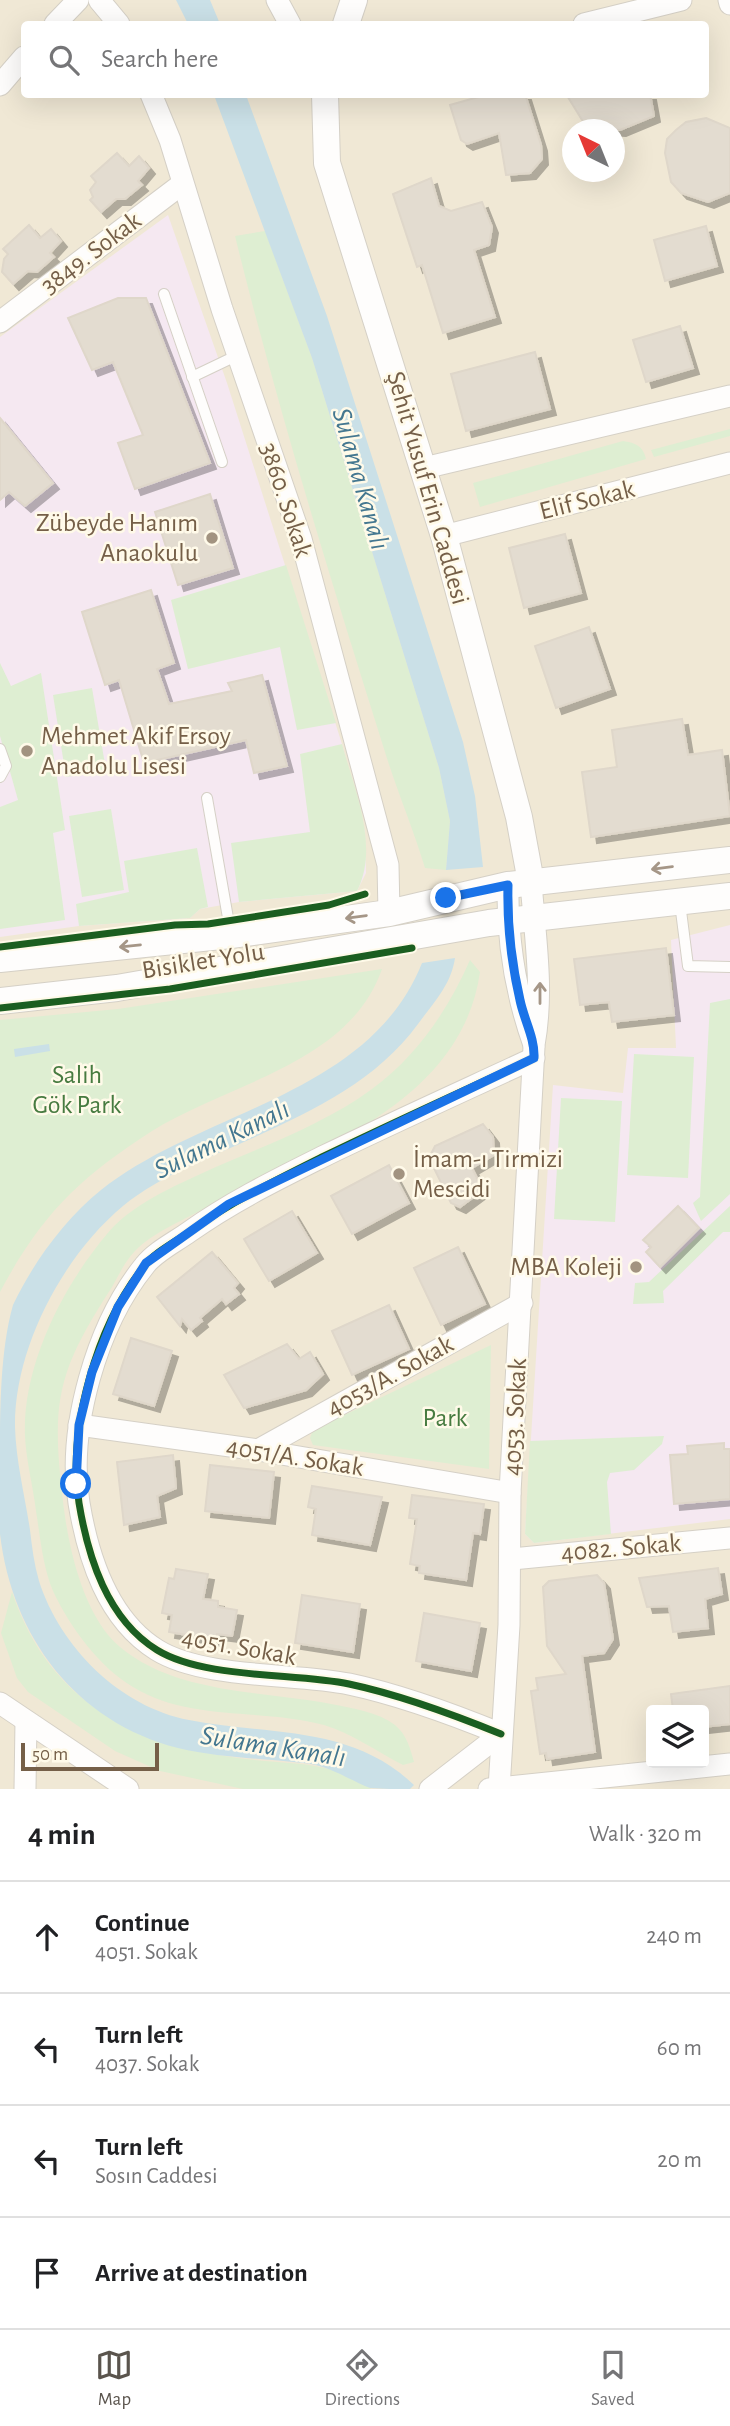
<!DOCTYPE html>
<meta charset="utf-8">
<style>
body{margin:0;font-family:"Alegreya Sans",sans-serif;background:#f2f2f2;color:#202124}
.controls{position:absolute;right:21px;bottom:21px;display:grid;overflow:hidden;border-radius:7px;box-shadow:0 7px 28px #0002}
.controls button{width:63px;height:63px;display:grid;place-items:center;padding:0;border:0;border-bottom:2px solid #e0e0e0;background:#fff;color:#202124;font:35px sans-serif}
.compass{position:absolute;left:562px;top:119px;width:63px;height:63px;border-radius:50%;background:#fff;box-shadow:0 7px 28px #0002;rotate:317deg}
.scale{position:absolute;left:21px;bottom:18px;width:138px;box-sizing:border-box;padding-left:7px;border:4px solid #755f48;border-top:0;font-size:19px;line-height:24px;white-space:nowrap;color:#755f48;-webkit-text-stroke:5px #fffae9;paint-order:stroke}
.stop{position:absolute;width:21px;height:21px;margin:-16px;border:5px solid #1a73e8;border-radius:50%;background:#fff}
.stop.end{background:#1a73e8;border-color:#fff;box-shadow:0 2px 7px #0008}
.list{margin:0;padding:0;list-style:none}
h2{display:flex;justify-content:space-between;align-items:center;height:91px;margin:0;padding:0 28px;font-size:30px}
h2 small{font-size:23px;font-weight:400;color:#757577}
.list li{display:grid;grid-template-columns:46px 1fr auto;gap:21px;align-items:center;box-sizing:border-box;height:112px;padding:0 28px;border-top:2px solid #e0e0e0}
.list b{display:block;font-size:26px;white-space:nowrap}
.list p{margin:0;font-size:23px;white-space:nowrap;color:#757577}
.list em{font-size:23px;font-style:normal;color:#757577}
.icon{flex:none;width:38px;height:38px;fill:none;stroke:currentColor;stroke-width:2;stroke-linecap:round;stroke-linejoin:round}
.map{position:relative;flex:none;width:730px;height:1789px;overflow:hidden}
.search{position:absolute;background:#fff;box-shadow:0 7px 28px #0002;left:21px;right:21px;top:21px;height:77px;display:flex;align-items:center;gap:18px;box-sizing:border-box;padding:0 24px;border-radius:7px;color:#757577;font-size:26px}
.sheet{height:539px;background:#fff}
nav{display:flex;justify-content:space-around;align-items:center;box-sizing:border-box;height:98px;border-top:2px solid #e0e0e0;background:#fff;font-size:19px;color:#757577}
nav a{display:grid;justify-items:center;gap:4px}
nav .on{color:#5a544d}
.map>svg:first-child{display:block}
.residential{fill:#f0e8d5;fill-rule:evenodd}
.education{fill:#f5e8f1}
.green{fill:#deeed2}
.water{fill:#cae0e7}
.building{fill:#e3dcd0;stroke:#dfd7ca;stroke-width:2;filter:url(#shadow)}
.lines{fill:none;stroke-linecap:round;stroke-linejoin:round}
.service-casing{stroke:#d5d0c6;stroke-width:12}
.minor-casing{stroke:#d5d0c6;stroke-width:23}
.tertiary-casing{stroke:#d5d0c6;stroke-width:28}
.service{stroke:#fefdfc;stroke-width:10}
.minor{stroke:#fefdfc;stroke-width:21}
.tertiary{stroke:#fefdfc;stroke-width:26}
.cycleway-casing{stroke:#fffae9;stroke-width:11}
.cycleway{stroke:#1b5e20;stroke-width:7}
.oneway{stroke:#a59687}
.route{stroke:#1a73e8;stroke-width:9}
.poi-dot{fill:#a29380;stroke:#fffae9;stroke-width:2.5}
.labels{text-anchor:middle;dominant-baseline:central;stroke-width:5;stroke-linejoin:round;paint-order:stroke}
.street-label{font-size:26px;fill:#755f48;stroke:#fffae9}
.poi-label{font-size:26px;fill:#755f48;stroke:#fffae9;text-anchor:end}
.park-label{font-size:26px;fill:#477b40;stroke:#fffae9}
.water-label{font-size:28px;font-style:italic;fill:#447790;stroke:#fffae9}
</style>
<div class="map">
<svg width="730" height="1789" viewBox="0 0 730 1789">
<defs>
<filter id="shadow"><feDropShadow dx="6" dy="6" stdDeviation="0" flood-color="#0004"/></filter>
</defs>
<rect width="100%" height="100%" fill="#f7f4e8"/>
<path class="residential" d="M0,0H730V1789H0ZM24,24H706V94H24ZM572,130H614V172H572ZM651,1710H704V1763H651Z"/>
<g class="education">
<polygon points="168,215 227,383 342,744 365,832 366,873 357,891 239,902 200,909 190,918 79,926 0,937 0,337"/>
<polygon points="730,925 730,1519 534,1543 525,1534 553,1085 623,1093 628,1048 676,1048 671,940"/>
</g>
<g class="green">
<path d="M265,231L312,358L439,768L450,821L446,870L425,868C413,828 397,791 385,752C331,581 278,410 235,236Z"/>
<polygon points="730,429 730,436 654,457 651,450"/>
<path d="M623,441C636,443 643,446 646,459L480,507L473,483Z"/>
<polygon points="286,565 336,723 297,730 280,647 188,669 171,600"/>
<polygon points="0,663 11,686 41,673 65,830 53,833 65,920 0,929 0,807 18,800 0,736"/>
<polygon points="92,688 106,770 66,777 53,695"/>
<path d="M342,744C354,789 380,846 357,891L239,902L231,843L310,832L300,754Z"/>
<polygon points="111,809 124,890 82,897 69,816"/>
<polygon points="197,848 208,907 200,909 190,918 79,926 76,904 129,892 124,861"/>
<path d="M470,960L480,972C461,1107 306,1153 203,1209C182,1221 152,1233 135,1251C125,1261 119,1275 112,1287C57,1372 51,1401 63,1501C68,1546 83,1616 120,1647C176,1694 263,1691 331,1704C352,1708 378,1712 395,1725C407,1735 410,1748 414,1762L403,1765C378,1752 351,1733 324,1725C262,1708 190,1722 133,1687C99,1667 70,1627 53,1591C43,1568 40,1536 36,1511C33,1486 26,1460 25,1436C22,1366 63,1286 107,1234C125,1212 154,1196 179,1184C242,1153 315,1131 372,1089C417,1056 448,1010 470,960Z"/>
<path d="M382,969C349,1064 229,1083 152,1131C79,1178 41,1215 0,1292V1020L118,1009Z"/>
<polygon points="730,999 730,1194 701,1221 693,1203 700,1197 710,1003"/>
<polygon points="634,1054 694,1057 688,1178 627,1175"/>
<polygon points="561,1098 622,1101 615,1222 554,1219"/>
<polygon points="730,1206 730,1232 723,1232 663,1291 664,1303 633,1304 635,1283 649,1282"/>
<polygon points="491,1345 489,1469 313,1445 310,1438 313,1430"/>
<polygon points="664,1436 662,1444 634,1470 610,1473 607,1482 611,1534 534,1543 525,1534 530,1441"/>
<path d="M12,1592C52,1712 148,1750 265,1761C303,1764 340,1765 371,1789H243L160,1771L115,1751L28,1692L17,1678L1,1633Z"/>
</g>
<g class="water">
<polygon points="176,0 210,0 220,24 188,24"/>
<polygon points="214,95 246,95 327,316 463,742 475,796 483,867 446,870 450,821 439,768 312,358"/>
<path d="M455,958C451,985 434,1002 418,1024C377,1080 316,1109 255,1137C211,1157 161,1175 123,1206C63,1256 14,1348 15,1427C16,1462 25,1496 30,1530C32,1547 34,1564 39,1581C60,1647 120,1707 189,1720C269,1736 350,1724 414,1785L410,1789C398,1789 381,1789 370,1788C347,1779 329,1765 303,1763C261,1758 220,1758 178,1748C76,1722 12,1637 0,1534C0,1511 0,1485 0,1461C0,1411 0,1351 13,1305C33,1263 64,1220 101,1190C202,1110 369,1096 422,963Z"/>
<polygon points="49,1044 50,1051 15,1057 14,1049"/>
</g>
<g class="building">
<polygon points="489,94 525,94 541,145 542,159 530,173 506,175 499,133 467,144 461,140 450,105"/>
<polygon points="566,94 650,94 654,116 620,130 587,128"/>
<polygon points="706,118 730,128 730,193 708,202 681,193 671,182 665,153 667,139 676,130 686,122"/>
<polygon points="117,153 129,166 139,156 149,168 138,181 142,185 125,199 116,199 101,212 90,200 93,197 90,190 96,182 91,176"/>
<polygon points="431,178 439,206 451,211 482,202 492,227 489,245 474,250 495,317 443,333 422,265 417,267 393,194"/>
<polygon points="29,225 40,238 51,229 61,241 50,253 54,257 37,272 28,271 13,284 2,272 4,259 8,254 3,249"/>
<polygon points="706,226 717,266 665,281 654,240"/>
<polygon points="118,298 146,298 210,463 135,489 118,443 143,435 113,362 92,370 68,318"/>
<polygon points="680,326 693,368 646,382 633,340"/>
<polygon points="535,352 550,409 466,431 451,374"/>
<polygon points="0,418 53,483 25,506 9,492 0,500"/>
<polygon points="210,494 233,568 178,585 155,512"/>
<polygon points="565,534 581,593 524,608 509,548"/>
<polygon points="151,590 174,663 157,669 169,704 232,691 228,683 262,675 287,766 254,773 246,740 144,763 119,680 105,685 82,612"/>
<polygon points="589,627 610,689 556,708 535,646"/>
<polygon points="682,719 688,755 722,750 730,816 591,837 582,772 617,767 612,730"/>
<polygon points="666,948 674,1015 612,1022 609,1002 580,1005 574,959"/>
<polygon points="483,1124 493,1137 494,1155 472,1168 483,1190 460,1207 451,1203 429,1158 435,1146"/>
<polygon points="389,1165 409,1203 352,1234 331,1196"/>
<polygon points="678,1206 699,1228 660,1267 646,1252 651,1247 643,1240"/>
<polygon points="292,1211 317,1253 269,1281 244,1239"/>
<polygon points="458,1247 485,1304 441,1325 414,1268"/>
<polygon points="212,1252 238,1283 234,1288 239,1294 226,1304 222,1299 200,1318 202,1321 191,1330 182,1319 180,1326 157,1297"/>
<polygon points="389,1305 409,1349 352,1375 332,1331"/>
<polygon points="131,1338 172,1351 154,1406 113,1394"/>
<polygon points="287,1344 299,1359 310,1352 323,1374 306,1390 244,1408 224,1375"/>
<polygon points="724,1443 724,1449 730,1449 730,1499 674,1504 670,1455 688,1454 687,1446"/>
<polygon points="173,1455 176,1488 157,1496 160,1517 124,1525 117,1462"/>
<polygon points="210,1465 274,1472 269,1518 205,1511"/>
<polygon points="312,1486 382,1497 370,1545 312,1535 316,1509 308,1507"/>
<polygon points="412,1495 484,1504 480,1534 473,1533 466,1580 419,1573 420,1566 410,1564 417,1519 409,1518"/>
<polygon points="718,1568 722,1594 705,1599 708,1628 673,1632 669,1606 647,1607 639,1578"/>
<polygon points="176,1569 208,1574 203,1599 218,1601 218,1607 237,1610 232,1636 217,1634 216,1640 169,1632 172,1615 162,1613 169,1578 174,1579"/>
<polygon points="597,1575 604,1583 613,1639 604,1653 582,1656 595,1752 547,1759 546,1753 540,1754 531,1691 538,1690 536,1678 566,1674 547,1646 543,1587 549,1581"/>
<polygon points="302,1595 360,1604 353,1652 295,1643"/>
<polygon points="424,1613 480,1623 471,1671 416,1661"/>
<polygon points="730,1686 730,1724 704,1727 704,1710 673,1710 671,1694"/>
</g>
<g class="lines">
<defs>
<g id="service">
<polyline points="164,294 222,462"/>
<polyline points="192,377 238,355"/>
<polyline points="0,749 6,766 0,777"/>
<polyline points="207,798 231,935"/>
<polyline points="680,903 688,966 730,967"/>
</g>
<g id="minor">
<polyline points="99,0 119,24"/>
<polyline points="277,0 290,24"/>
<polyline points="729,0 730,4"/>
<polyline points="55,24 78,0"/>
<polyline points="584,24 681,0"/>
<polyline points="0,85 24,57"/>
<polyline points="151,94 170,140 222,309 301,539 388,865 389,913"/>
<polyline points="0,322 182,184"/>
<polyline points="424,468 730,396"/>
<polyline points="444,536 730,463"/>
<path d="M508,885C507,942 515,992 534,1045C544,990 535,938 531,882"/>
<polyline points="79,1425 258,1450 510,1493"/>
<polyline points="258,1450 522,1303"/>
<polyline points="512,1559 730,1538"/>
<polyline points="0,1703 128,1789"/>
<path d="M501,1734C452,1714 401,1695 349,1684C296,1673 204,1679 157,1650C107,1619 88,1557 79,1503C67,1428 97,1324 145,1265C155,1252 175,1242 189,1232C231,1202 276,1180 322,1157C392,1123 463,1091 534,1058"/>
<polyline points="25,1789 26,1721"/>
<polyline points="430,1789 501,1734"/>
<polyline points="489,1789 730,1764"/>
<polyline points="499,1789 509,1625 510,1493 534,1047"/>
</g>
<g id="tertiary">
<polyline points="346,24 354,0"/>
<polyline points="325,94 327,163 444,536 519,817 531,882"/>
<polyline points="0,959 231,935 389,913 508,885 730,860"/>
<polyline points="0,1001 117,988 489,923 730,896"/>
</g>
</defs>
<use href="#service" class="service-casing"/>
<use href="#minor" class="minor-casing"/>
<use href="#tertiary" class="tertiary-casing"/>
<use href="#service" class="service"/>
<use href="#minor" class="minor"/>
<use href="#tertiary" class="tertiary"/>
<defs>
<g id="cycleway">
<polyline points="0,947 175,925 208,924 329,905 365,894"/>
<polyline points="0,1008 170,989 412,948"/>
<path d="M501,1734C452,1714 401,1695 349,1684C296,1673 204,1679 157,1650C107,1619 88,1557 79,1503C67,1428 97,1324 145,1265C155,1252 175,1242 189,1232C231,1202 276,1180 322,1157C392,1123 463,1091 534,1058"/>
</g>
</defs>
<use href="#cycleway" class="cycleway-casing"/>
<use href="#cycleway" class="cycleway"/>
</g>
<defs><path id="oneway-shaft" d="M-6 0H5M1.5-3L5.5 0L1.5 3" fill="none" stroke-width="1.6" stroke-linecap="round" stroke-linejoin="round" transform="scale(1.75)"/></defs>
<g class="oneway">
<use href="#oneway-shaft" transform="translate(662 868) rotate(173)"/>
<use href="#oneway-shaft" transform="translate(356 917) rotate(172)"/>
<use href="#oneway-shaft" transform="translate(130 946) rotate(174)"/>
<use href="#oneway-shaft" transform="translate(540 993) rotate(-90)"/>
</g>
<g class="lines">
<path class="route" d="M76,1484L79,1425L92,1372L118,1307L146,1263L229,1204L534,1058C535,1038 524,1020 520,1000C511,961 507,925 508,885L446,898"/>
</g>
<g class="poi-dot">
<circle cx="212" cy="538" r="7"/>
<circle cx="27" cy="751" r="7"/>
<circle cx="399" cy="1174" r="7"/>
<circle cx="636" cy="1267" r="7"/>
</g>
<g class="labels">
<g class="street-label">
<text transform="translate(91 253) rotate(-37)">3849. Sokak</text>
<text transform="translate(428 488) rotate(74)">Şehit Yusuf Erin Caddesi</text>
<text transform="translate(286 500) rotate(72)">3860. Sokak</text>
<text transform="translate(587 500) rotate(-14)">Elif Sokak</text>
<text transform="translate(203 961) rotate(-9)">Bisiklet Yolu</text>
<text transform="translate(390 1376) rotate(-29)">4053/A. Sokak</text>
<text transform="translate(515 1417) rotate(-87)">4053. Sokak</text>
<text transform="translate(295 1457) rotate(9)">4051/A. Sokak</text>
<text transform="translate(621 1548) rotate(-5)">4082. Sokak</text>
<text transform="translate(239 1647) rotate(10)">4051. Sokak</text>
</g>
<g class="poi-label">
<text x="198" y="523">Zübeyde Hanım<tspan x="198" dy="30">Anaokulu</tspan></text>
<text x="41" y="736" text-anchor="start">Mehmet Akif Ersoy<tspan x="41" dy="30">Anadolu Lisesi</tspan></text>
<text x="413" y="1159" text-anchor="start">İmam-ı Tirmizi<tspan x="413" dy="30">Mescidi</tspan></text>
<text x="622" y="1267">MBA Koleji</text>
</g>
<g class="park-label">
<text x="77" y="1075">Salih<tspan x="77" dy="30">Gök Park</tspan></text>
<text x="445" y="1418">Park</text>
</g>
<g class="water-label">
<text transform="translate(360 479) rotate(74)">Sulama Kanalı</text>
<text transform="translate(222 1140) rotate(-26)">Sulama Kanalı</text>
<text transform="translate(273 1747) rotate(9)">Sulama Kanalı</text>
</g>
</g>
</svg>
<div class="controls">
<button><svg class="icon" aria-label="layers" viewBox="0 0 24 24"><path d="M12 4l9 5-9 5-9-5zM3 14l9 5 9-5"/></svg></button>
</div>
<svg class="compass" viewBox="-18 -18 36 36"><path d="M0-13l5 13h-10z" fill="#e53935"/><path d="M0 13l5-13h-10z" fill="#757577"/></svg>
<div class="scale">50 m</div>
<div class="stop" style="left:76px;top:1484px"></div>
<div class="stop end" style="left:446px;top:898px"></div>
<div class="search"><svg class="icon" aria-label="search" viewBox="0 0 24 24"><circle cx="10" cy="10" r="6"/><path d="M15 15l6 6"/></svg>Search here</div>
</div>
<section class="sheet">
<h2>4 min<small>Walk · 320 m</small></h2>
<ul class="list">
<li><svg class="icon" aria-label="ahead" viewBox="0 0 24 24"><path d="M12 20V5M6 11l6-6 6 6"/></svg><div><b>Continue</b><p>4051. Sokak</p></div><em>240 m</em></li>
<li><svg class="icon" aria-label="left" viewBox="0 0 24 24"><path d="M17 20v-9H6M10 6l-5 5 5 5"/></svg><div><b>Turn left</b><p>4037. Sokak</p></div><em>60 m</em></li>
<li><svg class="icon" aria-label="left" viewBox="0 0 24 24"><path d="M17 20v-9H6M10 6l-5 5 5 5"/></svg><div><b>Turn left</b><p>Sosın Caddesi</p></div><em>20 m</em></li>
<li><svg class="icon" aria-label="arrive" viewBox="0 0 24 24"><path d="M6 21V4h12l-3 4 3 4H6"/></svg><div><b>Arrive at destination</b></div></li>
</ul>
</section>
<nav>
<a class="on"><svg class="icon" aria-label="map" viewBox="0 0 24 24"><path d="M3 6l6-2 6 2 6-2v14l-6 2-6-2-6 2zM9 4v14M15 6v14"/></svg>Map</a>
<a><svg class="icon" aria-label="directions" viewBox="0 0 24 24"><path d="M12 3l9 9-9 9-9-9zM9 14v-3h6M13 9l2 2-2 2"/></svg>Directions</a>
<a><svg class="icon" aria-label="saved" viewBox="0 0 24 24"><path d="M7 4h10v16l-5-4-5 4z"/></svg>Saved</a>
</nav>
